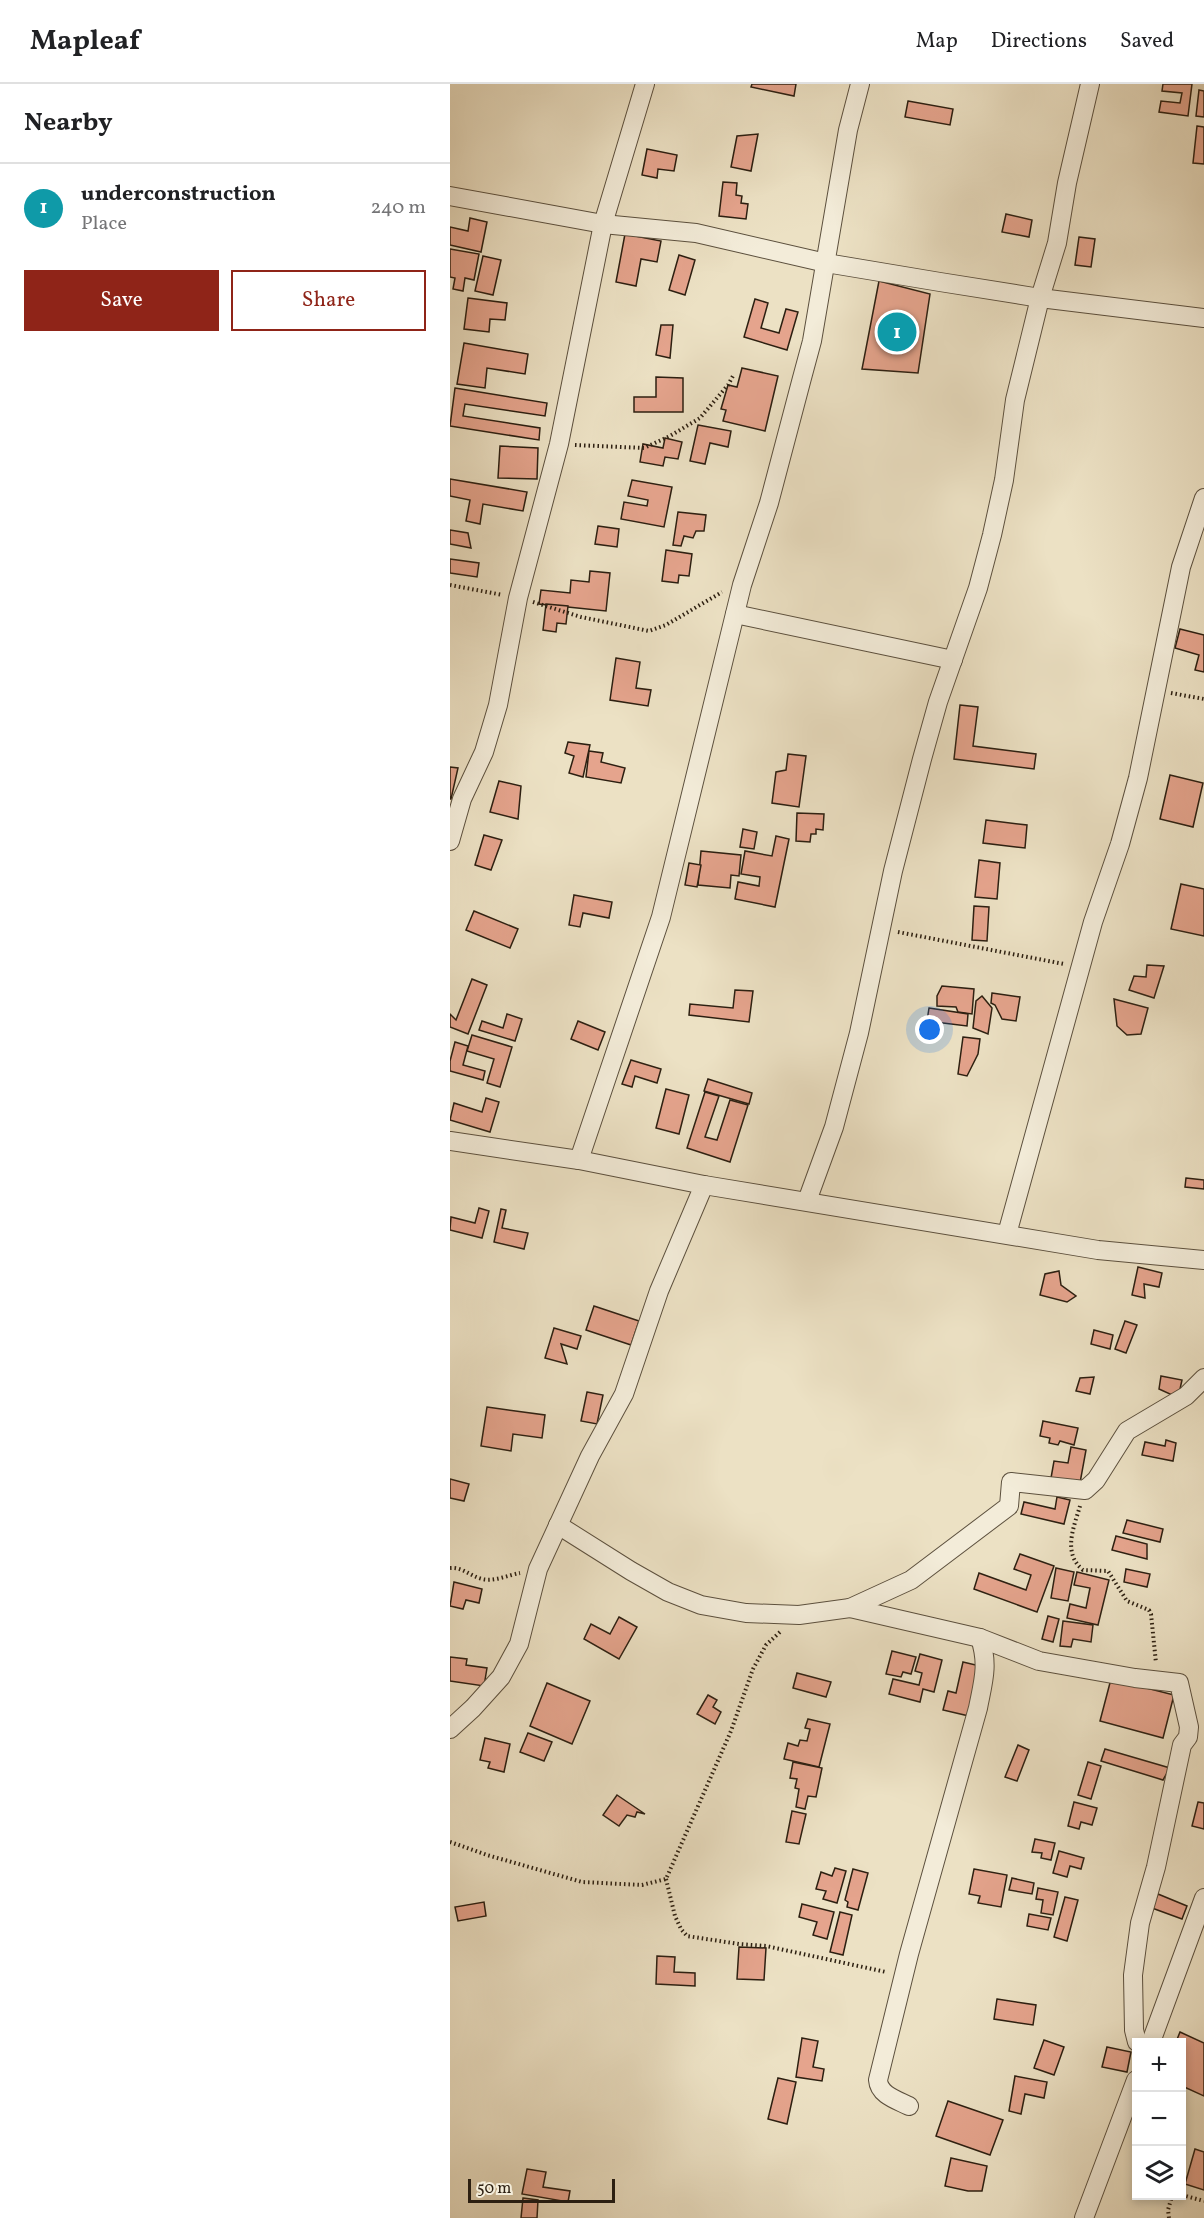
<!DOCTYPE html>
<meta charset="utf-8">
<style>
body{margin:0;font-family:Vollkorn,serif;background:#f2f2f2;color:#202124}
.controls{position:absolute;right:18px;bottom:18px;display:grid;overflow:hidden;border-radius:0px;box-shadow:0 3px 9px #0003}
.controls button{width:54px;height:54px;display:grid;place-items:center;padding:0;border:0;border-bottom:2px solid #e0e0e0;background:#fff;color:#202124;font:30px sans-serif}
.scale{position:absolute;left:18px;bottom:15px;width:147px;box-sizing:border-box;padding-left:6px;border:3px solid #2c1f11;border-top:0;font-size:16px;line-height:21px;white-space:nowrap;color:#2c1f11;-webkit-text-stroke:4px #f3ecd9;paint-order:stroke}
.you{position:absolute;left:480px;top:946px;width:21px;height:21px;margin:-15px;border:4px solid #fff;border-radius:50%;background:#1a73e8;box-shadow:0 0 0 9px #1a73e833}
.badge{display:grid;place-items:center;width:39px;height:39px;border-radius:50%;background:#8f2418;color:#fff;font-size:20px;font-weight:700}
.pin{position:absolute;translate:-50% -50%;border:3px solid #fff;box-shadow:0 2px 6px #0006}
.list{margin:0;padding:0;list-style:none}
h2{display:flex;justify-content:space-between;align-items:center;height:78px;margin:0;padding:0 24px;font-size:26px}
h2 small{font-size:20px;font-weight:400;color:#757577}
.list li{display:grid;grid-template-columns:39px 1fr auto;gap:18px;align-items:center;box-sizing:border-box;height:90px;padding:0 24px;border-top:2px solid #e0e0e0}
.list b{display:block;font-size:22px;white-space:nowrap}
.list p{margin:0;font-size:20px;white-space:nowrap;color:#757577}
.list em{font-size:20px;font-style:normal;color:#757577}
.actions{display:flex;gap:12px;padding:18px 24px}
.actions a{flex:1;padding:14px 0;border:2px solid #8f2418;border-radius:0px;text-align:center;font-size:21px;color:#8f2418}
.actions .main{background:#8f2418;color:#fff}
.icon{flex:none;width:33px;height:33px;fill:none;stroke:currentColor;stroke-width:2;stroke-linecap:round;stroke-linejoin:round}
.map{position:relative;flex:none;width:754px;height:2134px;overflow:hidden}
header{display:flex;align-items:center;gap:36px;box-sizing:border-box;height:84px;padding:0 30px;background:#fff;border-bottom:2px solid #e0e0e0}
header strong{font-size:28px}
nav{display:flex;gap:33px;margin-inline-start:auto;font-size:21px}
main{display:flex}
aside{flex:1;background:#fff}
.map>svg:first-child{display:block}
.building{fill:#e5a48d;stroke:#2c1f11;stroke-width:1.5}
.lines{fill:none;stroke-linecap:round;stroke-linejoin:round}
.street-casing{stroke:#5c503e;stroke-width:20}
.path{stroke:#2c1f11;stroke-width:4;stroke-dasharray:1.5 3;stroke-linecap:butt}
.street{stroke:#f3ecd9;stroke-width:18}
</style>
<header>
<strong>Mapleaf</strong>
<nav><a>Map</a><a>Directions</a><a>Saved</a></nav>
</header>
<main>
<aside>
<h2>Nearby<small></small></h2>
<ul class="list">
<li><span class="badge" style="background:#0f9aa8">1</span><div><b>underconstruction</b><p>Place</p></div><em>240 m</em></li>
</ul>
<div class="actions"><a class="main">Save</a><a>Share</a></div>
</aside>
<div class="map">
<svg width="754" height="2134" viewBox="0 0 754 2134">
<rect width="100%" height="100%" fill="#ece1c4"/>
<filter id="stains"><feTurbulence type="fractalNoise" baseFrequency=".00333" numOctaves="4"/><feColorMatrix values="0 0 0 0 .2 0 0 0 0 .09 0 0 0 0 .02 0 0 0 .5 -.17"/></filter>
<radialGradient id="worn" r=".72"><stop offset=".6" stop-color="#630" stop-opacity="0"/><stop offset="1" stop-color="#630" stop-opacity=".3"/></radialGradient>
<g class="building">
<polygon points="302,0 346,0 344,12 301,3"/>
<polygon points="713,0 742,0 738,32 709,28 711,17 730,19 732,9 712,7"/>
<polygon points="749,6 754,7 754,33 746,32"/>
<polygon points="458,17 503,25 500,41 455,33"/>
<polygon points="747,42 754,43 754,80 743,79"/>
<polygon points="308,50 301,87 281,83 287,52"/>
<polygon points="197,65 227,71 224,87 208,85 207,94 192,91"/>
<polygon points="273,98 287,99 286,111 292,112 291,119 298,120 296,135 269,132"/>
<polygon points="556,130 582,136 579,153 552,148"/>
<polygon points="20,134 37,138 31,168 0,161 0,143 18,147"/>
<polygon points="175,150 211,157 207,178 191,175 186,202 166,198"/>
<polygon points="629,153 645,155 641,183 625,181"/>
<polygon points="0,165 29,170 24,196 15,194 13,207 3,205 5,194 0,193"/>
<polygon points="229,171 245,176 235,211 219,206"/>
<polygon points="33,172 51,176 43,211 25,207"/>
<polygon points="429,197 480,210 468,289 412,285"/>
<polygon points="18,214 57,219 55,236 40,235 39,248 14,245"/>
<polygon points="305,215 318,219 311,244 329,249 336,225 348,228 337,266 294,253"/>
<polygon points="211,241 223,241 220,274 206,271"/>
<polygon points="14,259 78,270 75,290 37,284 35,304 7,300"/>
<polygon points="292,284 328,292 315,347 273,337 276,326 271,325 278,301 287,303"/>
<polygon points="206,293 233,294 233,328 184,328 184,313 206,313"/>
<polygon points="5,304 97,319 95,332 15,320 13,332 90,344 89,356 0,342"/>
<polygon points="248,341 281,347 278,363 260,359 255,380 240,377"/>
<polygon points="215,354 232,358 228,375 215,373 213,382 190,378 193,360 213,364"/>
<polygon points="50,362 88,364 87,395 48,394"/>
<polygon points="0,395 77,408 73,427 33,420 30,440 16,437 20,416 0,412"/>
<polygon points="182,396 222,403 214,443 171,435 174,418 197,422 198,416 178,412"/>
<polygon points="228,428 256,431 254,447 246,447 243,454 234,452 231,462 223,461"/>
<polygon points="148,442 169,445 167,463 145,460"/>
<polygon points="0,446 18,449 21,464 0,460"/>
<polygon points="216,466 242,470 239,492 229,491 228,499 212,497"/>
<polygon points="0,475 29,479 27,493 0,489"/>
<polygon points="140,487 160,489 156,527 89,520 91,506 120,509 121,496 139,498"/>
<polygon points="96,520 118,522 116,540 107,539 106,548 93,546"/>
<polygon points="730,545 754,551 754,588 745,586 749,571 725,564"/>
<polygon points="166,574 190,578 186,604 201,606 198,622 160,616"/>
<polygon points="510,621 528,623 523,662 586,670 584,685 504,675"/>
<polygon points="118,658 140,661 133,693 119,689 124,672 115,669"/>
<polygon points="139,667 153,669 151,678 175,684 171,699 136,693"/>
<polygon points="338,670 356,672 349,723 322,719 326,688 336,686"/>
<polygon points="0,683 8,684 1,715 0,715"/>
<polygon points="720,691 753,699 743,743 710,735"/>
<polygon points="49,697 71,702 68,735 40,728"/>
<polygon points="347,729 374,730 373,746 366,745 366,750 361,750 360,758 346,757"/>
<polygon points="536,736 577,741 575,764 533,759"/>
<polygon points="293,745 307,748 304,765 290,763"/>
<polygon points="34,751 52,756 41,786 25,781"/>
<polygon points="326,752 339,755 325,823 285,815 288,798 309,802 310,793 291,790 295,767 322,772"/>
<polygon points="251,767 291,771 289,792 281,791 280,804 248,801"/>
<polygon points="529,776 550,779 547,815 525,813"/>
<polygon points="239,779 251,781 247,803 235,801"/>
<polygon points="731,800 754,805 754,852 721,845"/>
<polygon points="124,811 162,818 159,834 133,829 130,843 119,841"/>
<polygon points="524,822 539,823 537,857 522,856"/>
<polygon points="24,827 68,845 60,864 16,846"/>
<polygon points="697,881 714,882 704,914 679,906 684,892 696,893"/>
<polygon points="22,895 37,901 18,950 0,943 0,930 6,936"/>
<polygon points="492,902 524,905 522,930 508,928 506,923 487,922 487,912"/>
<polygon points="285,906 303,907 299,938 239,931 240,920 283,924"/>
<polygon points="542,909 570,913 566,937 552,935 545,921 541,919"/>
<polygon points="532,912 542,924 538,950 523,944 526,917"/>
<polygon points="664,915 698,924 691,950 677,951 667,942"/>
<polygon points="479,924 518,930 517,942 477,937"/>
<polygon points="57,930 72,935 65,957 29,946 32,937 53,944"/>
<polygon points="128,937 155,948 148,966 121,955"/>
<polygon points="22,951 62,963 50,1003 37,999 44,975 17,967"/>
<polygon points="513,953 530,955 528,970 517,992 508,990"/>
<polygon points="5,958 18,962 13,981 35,987 33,996 0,987 0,977"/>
<polygon points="181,976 211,985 207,999 185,992 182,1003 172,1000"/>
<polygon points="258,995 302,1009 299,1020 254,1007"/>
<polygon points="216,1005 239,1011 229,1050 206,1044"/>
<polygon points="255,1008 269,1012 255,1053 267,1056 280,1016 298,1021 280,1078 237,1064"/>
<polygon points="36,1014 49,1018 40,1048 0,1036 4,1019 32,1028"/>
<polygon points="736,1094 754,1096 754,1105 735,1103"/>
<polygon points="29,1124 39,1127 32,1154 0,1146 1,1133 25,1139"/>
<polygon points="51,1125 56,1126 52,1144 78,1149 74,1165 44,1158"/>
<polygon points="688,1183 712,1189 709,1203 694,1200 695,1214 682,1211"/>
<polygon points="609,1187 611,1201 626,1212 617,1218 590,1211 595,1190"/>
<polygon points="144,1222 189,1237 181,1261 136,1246"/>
<polygon points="675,1237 687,1241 676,1269 665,1265"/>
<polygon points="104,1244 131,1252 127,1265 111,1260 117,1280 95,1274"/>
<polygon points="644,1246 663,1251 660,1265 641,1260"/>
<polygon points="711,1292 732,1296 730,1305 722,1311 709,1305"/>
<polygon points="644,1293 640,1310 626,1307 630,1294"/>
<polygon points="137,1308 153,1311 147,1340 131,1337"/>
<polygon points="37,1323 95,1331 92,1354 63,1350 61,1367 31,1362"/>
<polygon points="593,1337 628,1344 624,1361 610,1357 608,1361 599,1359 600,1354 590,1352"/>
<polygon points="716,1356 726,1359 723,1377 692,1371 695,1358 715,1362"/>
<polygon points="621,1363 636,1366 630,1399 601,1394 604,1377 618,1379"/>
<polygon points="0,1395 19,1400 14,1417 0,1414"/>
<polygon points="607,1413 620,1416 614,1440 571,1430 574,1418 605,1425"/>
<polygon points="677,1436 713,1445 710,1458 673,1449"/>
<polygon points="666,1452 697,1460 697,1475 662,1466"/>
<polygon points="570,1470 604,1482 587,1528 524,1505 529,1489 576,1506 581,1491 564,1485"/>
<polygon points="606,1484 624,1488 618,1517 601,1514"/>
<polygon points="676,1485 700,1490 697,1503 674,1498"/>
<polygon points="627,1488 659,1496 648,1541 617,1534 620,1520 636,1524 640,1504 624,1501"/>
<polygon points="4,1498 32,1505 29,1519 16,1516 13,1525 0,1522"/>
<polygon points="598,1532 609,1535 603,1558 592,1555"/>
<polygon points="169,1533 187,1543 169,1575 134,1555 141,1540 160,1550"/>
<polygon points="613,1537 643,1541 641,1558 623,1555 621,1563 610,1562"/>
<polygon points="442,1567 466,1573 461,1590 453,1588 451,1593 436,1590"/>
<polygon points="470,1570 492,1576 484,1608 473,1605 470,1618 439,1610 443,1595 469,1601 472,1589 465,1587"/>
<polygon points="0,1573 17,1575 16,1581 37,1584 34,1602 0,1597"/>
<polygon points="513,1578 530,1582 519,1632 493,1626 498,1607 506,1609"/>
<polygon points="347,1589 381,1598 376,1613 343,1604"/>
<polygon points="661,1595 724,1611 713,1654 650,1637"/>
<polygon points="97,1599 140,1617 122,1660 80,1642"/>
<polygon points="258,1611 267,1616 263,1623 271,1628 265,1640 247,1630"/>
<polygon points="358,1635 380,1640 369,1683 334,1675 338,1659 348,1662 350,1656 357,1657 360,1645 355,1644"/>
<polygon points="78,1649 102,1658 94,1677 70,1668"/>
<polygon points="35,1654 60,1660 54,1688 38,1684 40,1678 30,1676"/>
<polygon points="568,1661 579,1666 567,1697 555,1693"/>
<polygon points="655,1665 720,1684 713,1696 651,1677"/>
<polygon points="343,1678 372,1684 366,1713 358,1712 355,1725 346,1723 349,1705 345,1704 347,1695 340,1694"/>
<polygon points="638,1678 651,1682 641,1715 628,1711"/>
<polygon points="167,1711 195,1730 187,1728 185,1733 177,1731 169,1742 153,1731"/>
<polygon points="624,1718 647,1724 642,1741 631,1738 629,1745 618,1742"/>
<polygon points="748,1718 754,1719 754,1745 742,1742"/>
<polygon points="342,1727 356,1730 349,1760 336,1758"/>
<polygon points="585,1755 605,1759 601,1776 591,1774 592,1769 582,1768"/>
<polygon points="609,1767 634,1774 631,1785 620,1782 617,1793 603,1789"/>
<polygon points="385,1784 396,1787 387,1819 373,1815 376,1807 366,1805 371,1788 382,1792"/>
<polygon points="403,1785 418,1789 408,1826 397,1823 398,1818 395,1816"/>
<polygon points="524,1785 557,1791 551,1823 528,1819 530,1812 519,1810"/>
<polygon points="562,1794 584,1799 582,1810 559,1806"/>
<polygon points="588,1804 608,1808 603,1831 591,1829 593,1816 586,1815"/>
<polygon points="708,1810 737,1822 732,1835 702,1824"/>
<polygon points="615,1813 628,1816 617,1857 604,1853"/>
<polygon points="34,1818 36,1832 8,1837 5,1823"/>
<polygon points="352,1820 384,1828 377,1855 363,1851 367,1838 349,1833"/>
<polygon points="390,1828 402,1831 393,1871 380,1868"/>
<polygon points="579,1830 601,1834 598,1846 577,1842"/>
<polygon points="289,1863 316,1864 314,1896 287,1895"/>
<polygon points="207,1872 225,1873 224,1888 245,1889 245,1902 206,1900"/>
<polygon points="547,1915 586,1921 583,1941 544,1935"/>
<polygon points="730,1948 754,1959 754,2012 732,2002 732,1958 726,1958"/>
<polygon points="352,1954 368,1957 363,1983 374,1985 372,1997 346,1993"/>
<polygon points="594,1956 614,1963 604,1991 584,1984"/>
<polygon points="657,1963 681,1968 677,1988 652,1983"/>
<polygon points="565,1992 597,1998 594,2014 575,2010 571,2030 559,2027"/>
<polygon points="328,1994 346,1998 337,2040 318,2035"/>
<polygon points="498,2017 553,2036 540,2071 486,2052"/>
<polygon points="745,2065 754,2068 754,2106 735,2100"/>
<polygon points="501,2074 537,2082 532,2107 518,2107 495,2102"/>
<polygon points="77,2085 96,2088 93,2103 120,2107 118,2118 72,2110"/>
<polygon points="73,2114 88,2116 87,2134 71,2134"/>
</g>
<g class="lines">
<defs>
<g id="street">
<polyline points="0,112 153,140 246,149 376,179 490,198 590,214 754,234"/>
<polyline points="285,530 503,576"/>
<polyline points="0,757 12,715 34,668 48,621 68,514 109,360 153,140 195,0"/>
<polyline points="0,1057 129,1076 254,1101 648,1166 754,1176"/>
<polyline points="129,1076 211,833 292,501 319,419 352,294 362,257 398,46 410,0"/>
<polyline points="357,1117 384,1043 409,949 443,787 472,675 488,618 528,504 542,451 554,396 565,316 590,214 607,159 617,99 640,0"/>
<polyline points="557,1150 643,838 670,760 688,694 731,483 754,414"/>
<polyline points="108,1441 181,1487 218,1508 251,1521 296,1529 349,1531 400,1524 461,1496 559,1422 561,1398 635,1406 646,1396 677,1347 736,1312 754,1294"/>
<polyline points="400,1524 530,1554 589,1577 685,1594 729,1599 739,1643 738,1653 732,1661 706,1783 690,1839 683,1891 684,1946 687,1958"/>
<polyline points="0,1645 23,1624 51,1593 69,1560 88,1485 140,1372 174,1310 209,1207 254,1101"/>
<polyline points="701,1958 754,1814"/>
<path d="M459,2022C447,2016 429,2011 428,1996L459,1870L528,1624C533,1598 539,1581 530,1554"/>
<polyline points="634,2134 686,1996"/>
</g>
</defs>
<use href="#street" class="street-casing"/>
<g class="path">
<polyline points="125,361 194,364 220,352 250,334 278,301 284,290"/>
<polyline points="0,501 53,511"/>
<polyline points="83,518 131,533 199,547 216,541 272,508"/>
<polyline points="721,609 754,615"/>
<polyline points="448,848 614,880"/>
<path d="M630,1422C624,1443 612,1469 633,1486L658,1487L677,1517L699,1526L701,1530L706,1579"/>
<path d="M0,1484C13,1483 20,1492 32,1495C43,1498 59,1491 70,1489"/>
<polyline points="0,1758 37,1771 132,1798 192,1801 216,1795 281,1647 303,1585 316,1561 330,1548"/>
<polyline points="216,1795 225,1832 231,1845 237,1852 289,1860 316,1862 436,1888"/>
<polyline points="732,2111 754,2117"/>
<polyline points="719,2134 718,2126 722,2112"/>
</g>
<use href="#street" class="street"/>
</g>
<rect width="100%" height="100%" filter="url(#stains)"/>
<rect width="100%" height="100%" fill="url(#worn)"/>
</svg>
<div class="controls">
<button>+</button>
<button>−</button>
<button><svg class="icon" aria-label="layers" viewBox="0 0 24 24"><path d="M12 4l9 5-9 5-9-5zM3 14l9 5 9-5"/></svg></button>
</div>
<div class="scale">50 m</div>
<div class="you"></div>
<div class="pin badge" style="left:447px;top:248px;background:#0f9aa8">1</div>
</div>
</main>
